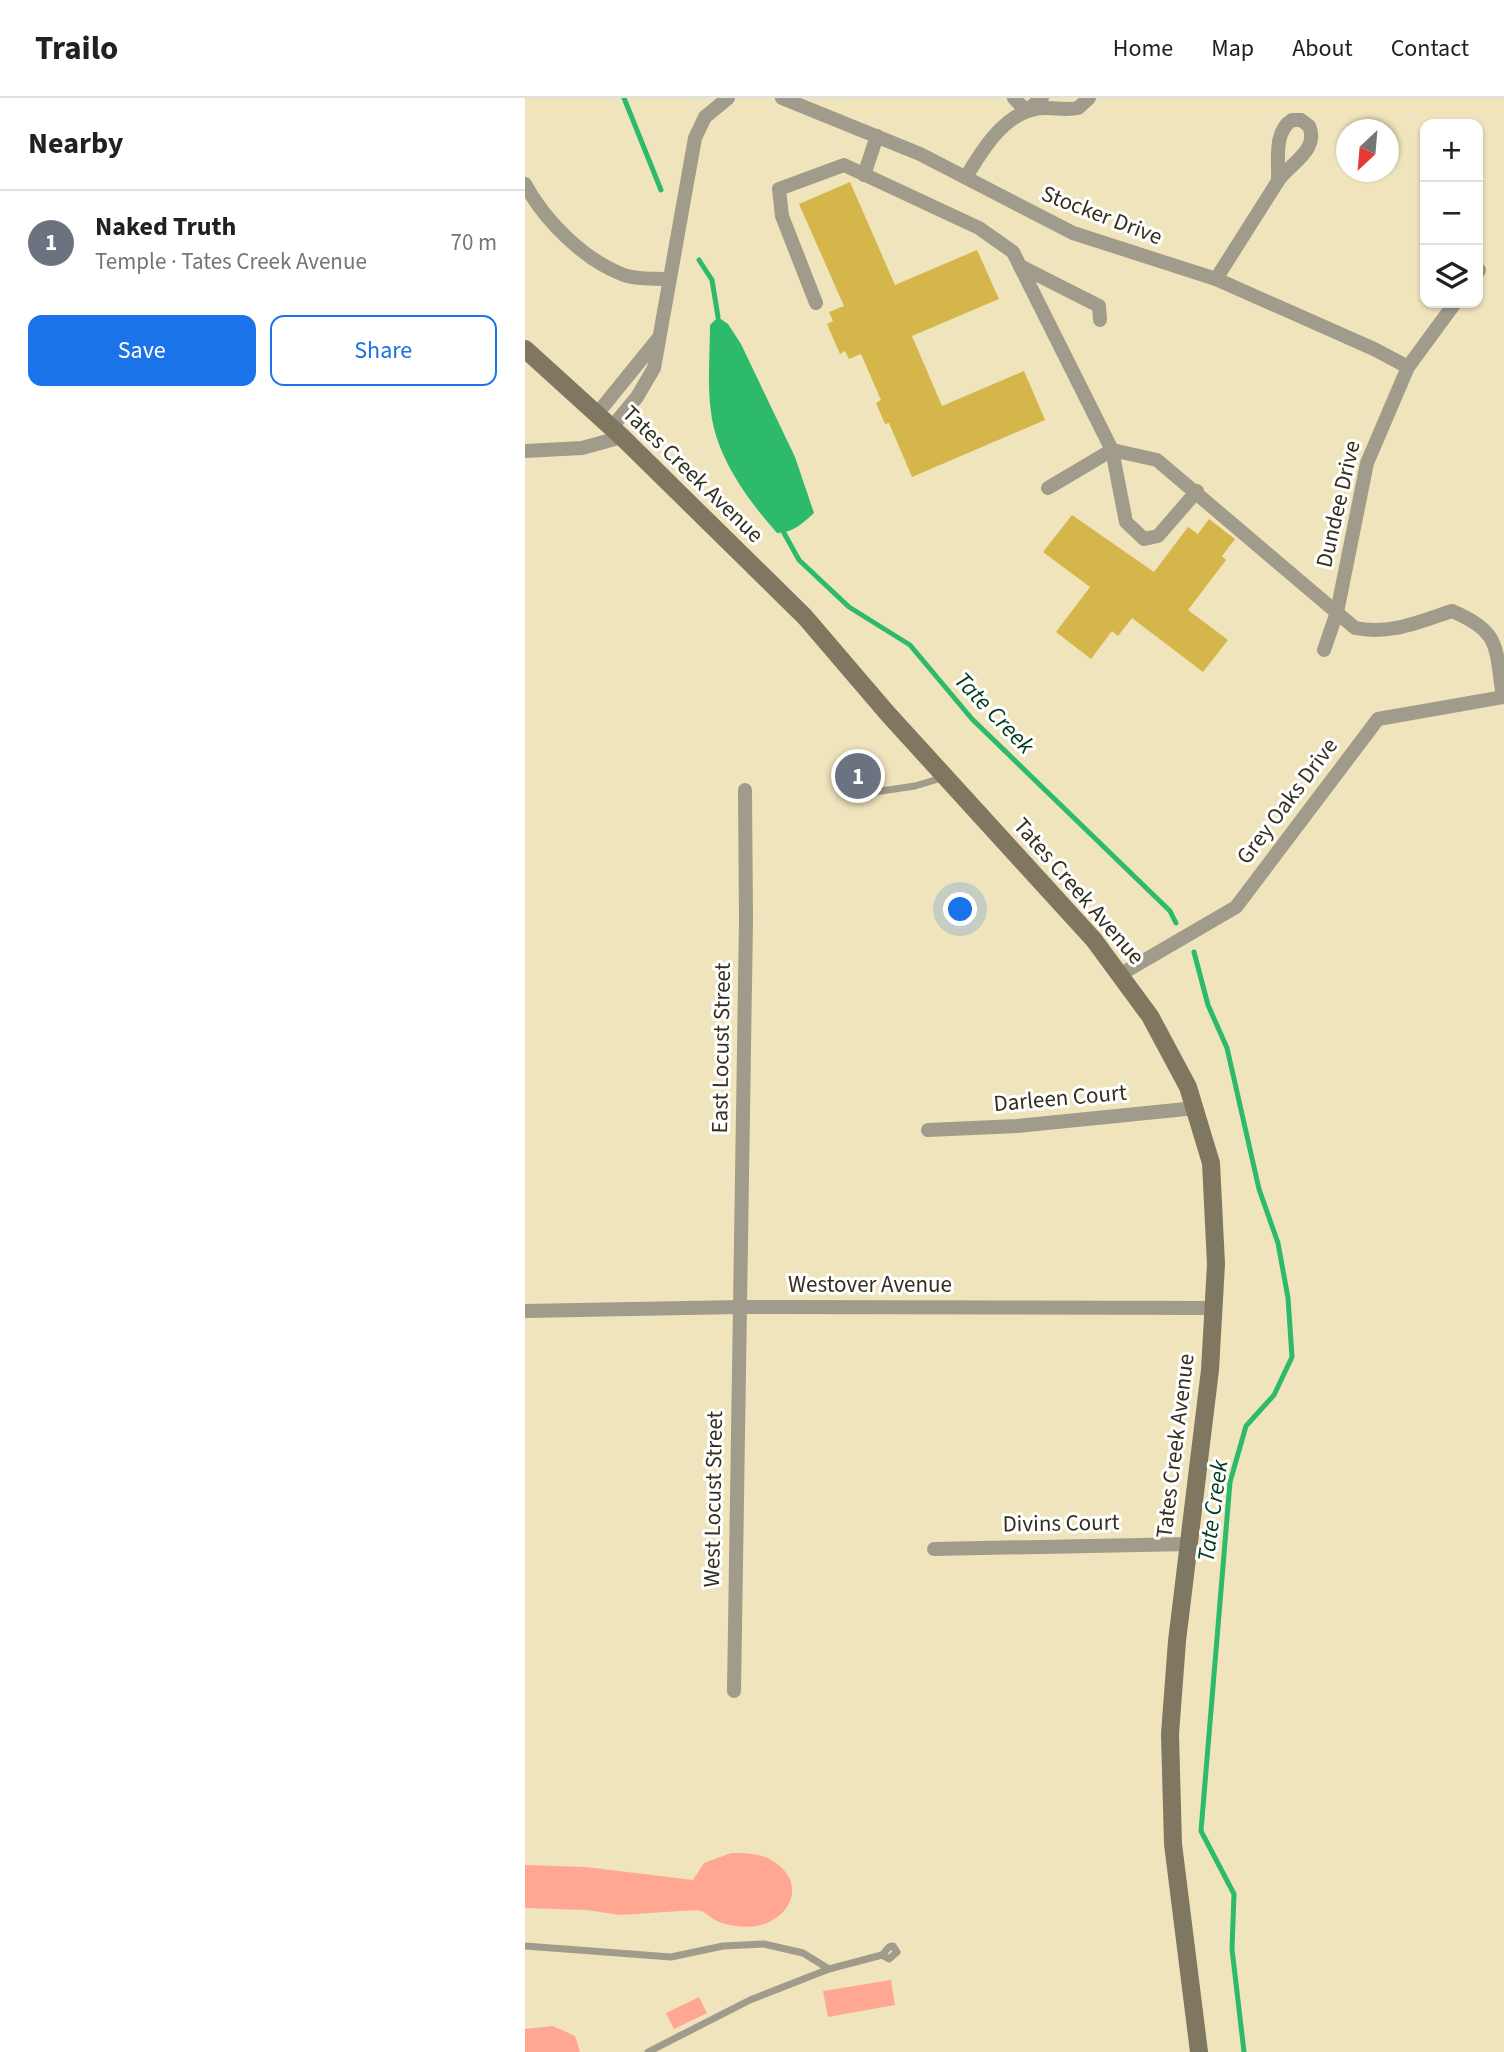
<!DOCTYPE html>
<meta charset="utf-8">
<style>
body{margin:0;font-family:"Source Sans 3",sans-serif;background:#f2f2f2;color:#202124}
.controls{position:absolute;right:21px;top:21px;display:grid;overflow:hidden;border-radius:14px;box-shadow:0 2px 5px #0004}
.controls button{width:63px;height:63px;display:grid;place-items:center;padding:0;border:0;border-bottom:2px solid #e0e0e0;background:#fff;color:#202124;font:35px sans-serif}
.compass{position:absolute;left:811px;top:21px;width:63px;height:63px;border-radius:50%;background:#fff;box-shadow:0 2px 5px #0004;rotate:206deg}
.you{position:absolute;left:436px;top:812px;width:24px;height:24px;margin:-18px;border:5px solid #fff;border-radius:50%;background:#1a73e8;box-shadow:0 0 0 10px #1a73e833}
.badge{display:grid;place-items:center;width:46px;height:46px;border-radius:50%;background:#1a73e8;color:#fff;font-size:23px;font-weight:700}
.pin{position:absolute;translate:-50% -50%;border:4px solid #fff;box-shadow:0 2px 7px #0006}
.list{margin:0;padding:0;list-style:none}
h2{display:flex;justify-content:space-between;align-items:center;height:91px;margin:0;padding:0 28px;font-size:30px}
h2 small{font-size:23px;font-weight:400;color:#757577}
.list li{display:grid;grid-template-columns:46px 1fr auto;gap:21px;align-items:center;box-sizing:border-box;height:105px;padding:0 28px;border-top:2px solid #e0e0e0}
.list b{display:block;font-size:26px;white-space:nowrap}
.list p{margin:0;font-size:23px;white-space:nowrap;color:#757577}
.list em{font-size:23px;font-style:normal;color:#757577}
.actions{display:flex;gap:14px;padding:21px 28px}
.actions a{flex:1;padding:16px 0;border:2px solid #1a73e8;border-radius:14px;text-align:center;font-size:24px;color:#1a73e8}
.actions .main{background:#1a73e8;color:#fff}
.icon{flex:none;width:38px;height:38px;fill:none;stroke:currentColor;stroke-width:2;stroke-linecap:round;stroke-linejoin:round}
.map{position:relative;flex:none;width:979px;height:1954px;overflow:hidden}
header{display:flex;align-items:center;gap:42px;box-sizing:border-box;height:98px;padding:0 35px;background:#fff;border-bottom:2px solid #e0e0e0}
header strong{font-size:33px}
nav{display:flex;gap:38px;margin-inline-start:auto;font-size:24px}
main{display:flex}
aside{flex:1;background:#fff}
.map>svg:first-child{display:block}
.green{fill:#ffa793}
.water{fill:#2eba6b}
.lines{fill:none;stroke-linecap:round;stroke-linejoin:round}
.stream{stroke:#2eba6b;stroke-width:5}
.building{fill:#d5b64a}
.lane{stroke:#a09b8a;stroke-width:7}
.street{stroke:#a09b8a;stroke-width:14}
.secondary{stroke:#7f775f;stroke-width:18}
.labels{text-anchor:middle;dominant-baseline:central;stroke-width:6;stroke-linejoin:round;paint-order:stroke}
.street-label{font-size:23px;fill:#343020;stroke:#fff}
.water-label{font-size:24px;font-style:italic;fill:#023a1c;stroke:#fff}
</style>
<header>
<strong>Trailo</strong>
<nav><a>Home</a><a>Map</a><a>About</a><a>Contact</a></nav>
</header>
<main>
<aside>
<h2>Nearby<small></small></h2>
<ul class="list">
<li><span class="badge" style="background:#6b7280">1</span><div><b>Naked Truth</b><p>Temple · Tates Creek Avenue</p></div><em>70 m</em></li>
</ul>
<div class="actions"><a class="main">Save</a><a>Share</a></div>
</aside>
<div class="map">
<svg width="979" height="1954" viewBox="0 0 979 1954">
<rect width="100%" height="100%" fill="#f0e4bd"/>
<g class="green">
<path d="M206,1755C220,1755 236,1755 248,1763C282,1784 267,1821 232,1828C220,1830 201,1828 190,1822C182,1817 180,1813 171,1812L95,1817L62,1812L0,1810V1767L61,1769L168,1782L179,1765Z"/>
<polygon points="366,1882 370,1907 303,1919 298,1893"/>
<polygon points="174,1899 182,1915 149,1931 141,1915"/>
<polygon points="28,1928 50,1938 55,1954 0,1954 0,1931"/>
</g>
<path class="water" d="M193,219L203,226L216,246L270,359L289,415C278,425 268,435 252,435C223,402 191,359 186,314C182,286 185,255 185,227Z"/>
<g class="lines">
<g class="stream">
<polyline points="99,0 136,92"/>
<polyline points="174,162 187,182 193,219"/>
<polyline points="259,435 274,462 291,478 324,509 385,547 447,621 645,813 651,825"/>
<polyline points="669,854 683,907 702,950 734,1091 753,1145 763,1200 767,1259 749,1297 721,1328 705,1384 676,1733 709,1796 707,1851 719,1954"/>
</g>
</g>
<g class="building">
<polygon points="325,84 370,187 452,152 474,201 387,238 417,308 499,273 520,322 387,379 364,325 360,326 351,305 356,302 336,256 324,261 320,253 315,256 302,226 308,223 304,214 319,208 274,106"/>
<polygon points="547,417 629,474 663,429 673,436 684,421 710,441 697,458 701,462 663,512 703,542 678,574 607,520 593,538 587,533 566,561 531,534 565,489 518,454"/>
</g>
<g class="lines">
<g class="lane">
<polyline points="336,696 390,688 420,679"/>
<polyline points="0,1848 146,1859 198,1848 239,1846 278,1855 304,1871 357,1857 364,1849 368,1848 372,1854 364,1861 357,1857"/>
<polyline points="123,1954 225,1902 304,1871"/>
</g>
<g class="street">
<polyline points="257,0 395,56 548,135 691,181 849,251 883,269"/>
<polyline points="489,0 501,13 517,0"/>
<path d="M767,22H776L784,28C795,52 764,66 753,83C754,64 748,34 767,22Z"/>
<polyline points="339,77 352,38"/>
<path d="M441,79C456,54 478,17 510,11C524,8 539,13 553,10L564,0"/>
<path d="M0,86C20,123 59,162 99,177C112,182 128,180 143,181"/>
<polyline points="495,168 574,208 575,222"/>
<polyline points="953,174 954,172"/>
<polyline points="691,181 753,83"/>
<polyline points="291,205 257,118 254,91 319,67 454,130 488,154 587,352 601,424 619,441 633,438 672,393"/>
<polyline points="72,316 132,242"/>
<polyline points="87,329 112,299 129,270 170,40 180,19 203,0"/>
<polyline points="0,353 57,350 97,339"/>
<path d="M523,390L587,352L632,362L830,530C865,537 894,524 927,513C977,534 970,550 978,599"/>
<polyline points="799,552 812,514 842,365 883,269 930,205"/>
<polyline points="596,876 711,809 853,621 979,599"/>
<polyline points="403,1032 492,1028 671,1010"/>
<polyline points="0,1213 214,1209 690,1210"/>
<polyline points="409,1451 664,1446"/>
<polyline points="209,1593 221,822 220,692"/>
</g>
<polyline class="secondary" points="0,251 97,339 280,519 363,616 569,842 625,918 663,989 686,1065 691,1166 685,1272 652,1543 645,1636 648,1746 674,1954"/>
</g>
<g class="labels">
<g class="street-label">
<text transform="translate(577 117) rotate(21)">Stocker Drive</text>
<text transform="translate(168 376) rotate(44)">Tates Creek Avenue</text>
<text transform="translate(813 406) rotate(-77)">Dundee Drive</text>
<text transform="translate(762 703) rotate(-53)">Grey Oaks Drive</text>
<text transform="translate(554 793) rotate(49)">Tates Creek Avenue</text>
<text transform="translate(196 950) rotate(-89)">East Locust Street</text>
<text transform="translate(535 1000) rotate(-5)">Darleen Court</text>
<text x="345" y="1186">Westover Avenue</text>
<text transform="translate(650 1348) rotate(-83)">Tates Creek Avenue</text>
<text transform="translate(188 1401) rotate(-89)">West Locust Street</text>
<text transform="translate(536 1425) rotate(-1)">Divins Court</text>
</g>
<g class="water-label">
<text transform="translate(469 615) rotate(46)">Tate Creek</text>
<text transform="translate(688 1413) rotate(-82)">Tate Creek</text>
</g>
</g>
</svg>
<div class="controls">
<button>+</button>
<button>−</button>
<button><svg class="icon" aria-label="layers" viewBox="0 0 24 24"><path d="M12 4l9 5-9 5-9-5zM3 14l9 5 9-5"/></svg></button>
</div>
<svg class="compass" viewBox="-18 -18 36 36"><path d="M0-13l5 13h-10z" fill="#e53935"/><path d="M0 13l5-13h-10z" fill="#757577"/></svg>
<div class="you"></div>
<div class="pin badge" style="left:333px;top:678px;background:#6b7280">1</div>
</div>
</main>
